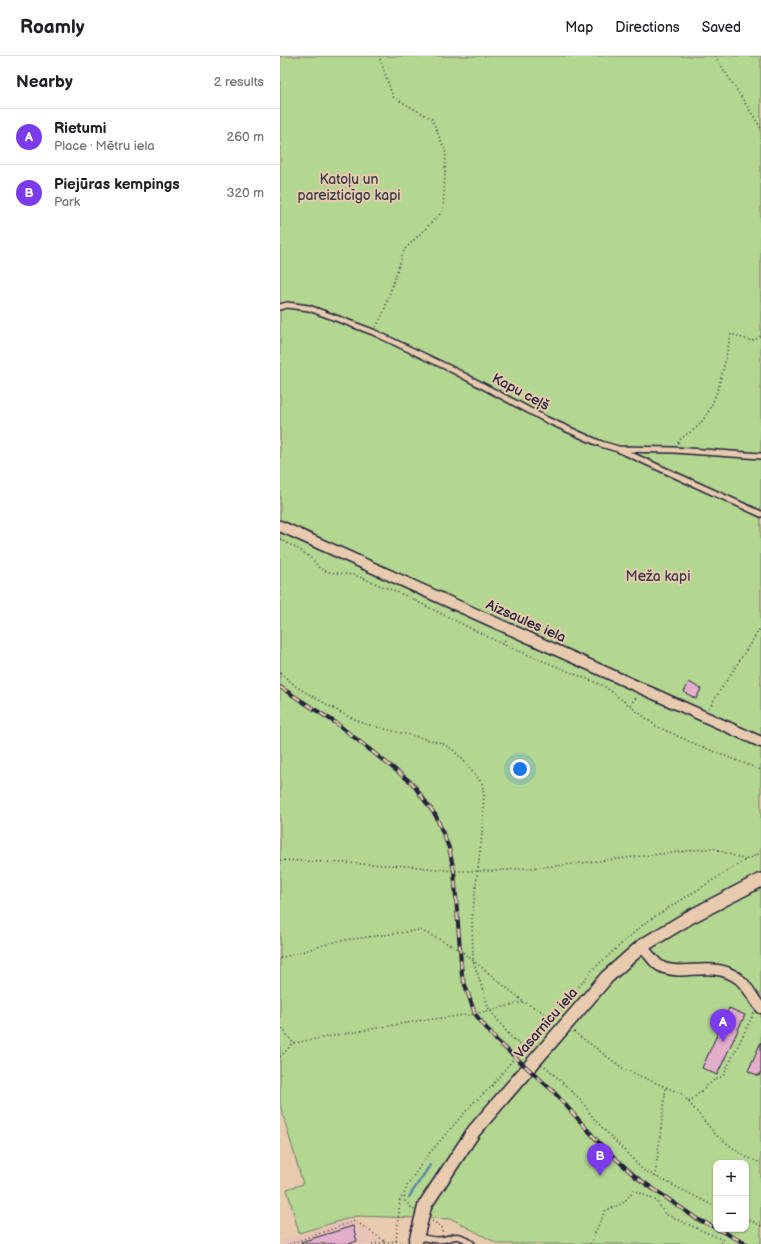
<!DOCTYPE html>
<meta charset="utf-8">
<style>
body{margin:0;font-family:"Balsamiq Sans",sans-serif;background:#f2f2f2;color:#202124}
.controls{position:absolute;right:12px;bottom:12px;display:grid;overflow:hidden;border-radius:8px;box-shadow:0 1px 3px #0004}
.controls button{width:36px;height:36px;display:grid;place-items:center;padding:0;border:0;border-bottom:1px solid #e0e0e0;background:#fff;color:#202124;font:20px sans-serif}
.you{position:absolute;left:240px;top:713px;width:14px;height:14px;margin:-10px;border:3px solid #fff;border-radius:50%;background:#1a73e8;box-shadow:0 0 0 6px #1a73e833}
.badge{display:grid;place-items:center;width:26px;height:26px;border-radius:50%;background:#7c3aed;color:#fff;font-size:13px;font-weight:700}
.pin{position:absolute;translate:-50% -33px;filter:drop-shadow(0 1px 2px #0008)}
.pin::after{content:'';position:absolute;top:21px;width:14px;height:12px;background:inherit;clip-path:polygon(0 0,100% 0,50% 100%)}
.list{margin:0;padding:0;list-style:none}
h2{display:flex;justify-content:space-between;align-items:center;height:52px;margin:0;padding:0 16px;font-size:17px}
h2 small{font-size:13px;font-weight:400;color:#757577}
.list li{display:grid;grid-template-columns:26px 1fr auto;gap:12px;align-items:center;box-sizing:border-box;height:56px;padding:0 16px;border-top:1px solid #e0e0e0}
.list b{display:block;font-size:15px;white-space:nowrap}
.list p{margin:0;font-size:13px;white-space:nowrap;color:#757577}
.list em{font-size:13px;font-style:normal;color:#757577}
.map{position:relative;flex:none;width:481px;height:1188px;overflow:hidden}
header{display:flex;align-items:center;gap:24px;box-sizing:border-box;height:56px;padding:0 20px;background:#fff;border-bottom:1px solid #e0e0e0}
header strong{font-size:19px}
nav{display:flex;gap:22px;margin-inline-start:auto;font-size:14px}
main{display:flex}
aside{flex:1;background:#fff}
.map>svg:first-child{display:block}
.built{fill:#e6c2b7}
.green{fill:#b3d691;stroke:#6a7c66;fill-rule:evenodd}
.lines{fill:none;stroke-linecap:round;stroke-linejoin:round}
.stream{stroke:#5f8da2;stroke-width:2.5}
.building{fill:#e2aeca;stroke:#22223b}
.service-casing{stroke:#22223b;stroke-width:8}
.minor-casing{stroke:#22223b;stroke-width:13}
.tertiary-casing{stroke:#22223b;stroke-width:16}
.path{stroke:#22223b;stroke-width:1.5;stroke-dasharray:1 3;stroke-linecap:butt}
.service{stroke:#e8cbaf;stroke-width:5}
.minor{stroke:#e8cbaf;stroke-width:10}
.tertiary{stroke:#e8cbaf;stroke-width:13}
.rail-casing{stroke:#22223b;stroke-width:4}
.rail{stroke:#e8cbaf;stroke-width:2.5;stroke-dasharray:8;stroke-linecap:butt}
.labels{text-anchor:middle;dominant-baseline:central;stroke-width:4;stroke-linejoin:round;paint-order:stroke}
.park-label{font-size:14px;fill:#383d48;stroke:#e8cbaf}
.street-label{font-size:14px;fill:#22223b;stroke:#e8cbaf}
</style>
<header>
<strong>Roamly</strong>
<nav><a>Map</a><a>Directions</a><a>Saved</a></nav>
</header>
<main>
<aside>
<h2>Nearby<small>2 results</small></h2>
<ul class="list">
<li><span class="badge">A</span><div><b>Rietumi</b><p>Place · Mētru iela</p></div><em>260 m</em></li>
<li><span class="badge">B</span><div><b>Piejūras kempings</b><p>Park</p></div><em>320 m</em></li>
</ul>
</aside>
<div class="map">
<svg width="481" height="1188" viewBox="0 0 481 1188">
<rect width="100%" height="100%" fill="#e8cbaf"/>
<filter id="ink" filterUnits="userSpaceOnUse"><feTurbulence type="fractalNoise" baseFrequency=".025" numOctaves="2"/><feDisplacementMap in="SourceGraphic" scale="8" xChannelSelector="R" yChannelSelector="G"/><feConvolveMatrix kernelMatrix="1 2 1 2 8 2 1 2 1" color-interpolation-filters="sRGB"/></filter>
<g filter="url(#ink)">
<polygon class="built" points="70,1163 102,1188 2,1188 1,1184"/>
<path class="green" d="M0,0H481V1188H218L172,1163L76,1160L19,1177L7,1133L23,1128L0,1049ZM436,1107H466V1173H436Z"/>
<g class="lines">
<polyline class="stream" points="129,1141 150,1109"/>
</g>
<g class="building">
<polygon points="409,626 421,633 416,643 404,636"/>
<polygon points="449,952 465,959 437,1019 422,1012"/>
<polygon points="481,986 481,1015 479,1020 468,1015"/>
<polygon points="73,1170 77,1185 69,1188 21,1188 21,1186"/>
</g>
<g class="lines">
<defs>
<g id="service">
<polyline points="0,251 7,249 29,252 93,276 173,314 267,364 321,388 338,393 394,394 481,400"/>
<polyline points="340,394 481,458"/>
<path d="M138,1181C145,1182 152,1184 158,1184C174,1184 174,1174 192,1188"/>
</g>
<g id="minor">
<polyline points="0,470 481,686"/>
<path d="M362,890C368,897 375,909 384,912C407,920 434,904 459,923C469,931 473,943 481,952"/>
</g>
<polyline id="tertiary" points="135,1188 145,1149 194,1075 327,921 362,890 410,861 481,824"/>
</defs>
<use href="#service" class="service-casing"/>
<use href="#minor" class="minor-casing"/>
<use href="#tertiary" class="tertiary-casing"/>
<g class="path">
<polyline points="435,0 481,72"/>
<polyline points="96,271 103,258 124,194 163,155 166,97 152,63 113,41 99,0"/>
<path d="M398,387C403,378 412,377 418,370C439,348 444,306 451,278L472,285L481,280"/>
<polyline points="0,483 20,494 33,504 39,512 48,516 75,519 124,539 222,588 324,630 376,670 415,688 481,714"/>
<polyline points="222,588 225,584 230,584"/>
<polyline points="0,617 17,631 63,658 85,668 162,687 173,694 183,704 202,727 204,739 202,778 192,863 193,904 209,953 230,980 248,996"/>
<polyline points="350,649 357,640"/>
<polyline points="429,652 481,571"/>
<polyline points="0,804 129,810 174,815 212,815 275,810 433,792 465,804"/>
<polyline points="0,902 58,885 140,874 179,893 244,946"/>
<polyline points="0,969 13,987"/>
<polyline points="294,976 344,1013 402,1038 436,1079 464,1100 481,1107"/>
<polyline points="0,1001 13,987 137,965 195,958 244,946 274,962"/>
<polyline points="265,1010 301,1044 314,1063 363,1114 436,1151"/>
<polyline points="409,1046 434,1024 443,1020 474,957"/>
<polyline points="375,1121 386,1031"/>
<polyline points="134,1154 125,1145 124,1139 127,1130 147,1100 192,1048 211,1031 234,1002 274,962 312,914 366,866 465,804 481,797"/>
<polyline points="466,1162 481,1170"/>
<polyline points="152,1165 162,1171 162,1176"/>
<polyline points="116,1185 120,1144 123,1140"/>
<polyline points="9,1188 75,1165 106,1186"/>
<polyline points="92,1188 116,1185 124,1187"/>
<polyline points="310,1188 325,1155 343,1147 354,1134 377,1145 385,1158 443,1184 439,1188"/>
</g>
<use href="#service" class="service"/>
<use href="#minor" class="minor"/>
<use href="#tertiary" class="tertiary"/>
<defs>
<g id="rail">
<polyline points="0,631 56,667 132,727 156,760 169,792 174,815 182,920 195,958 216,984 273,1035 323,1091 356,1121 417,1163 436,1172"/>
<polyline points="437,1173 467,1188"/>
</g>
</defs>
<use href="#rail" class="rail-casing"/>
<use href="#rail" class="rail"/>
</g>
</g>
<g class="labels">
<g class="park-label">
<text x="69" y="123">Katoļu un<tspan x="69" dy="16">pareizticīgo kapi</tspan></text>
<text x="378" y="520">Meža kapi</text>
</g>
<g class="street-label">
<text transform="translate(241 336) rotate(28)">Kapu ceļš</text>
<text transform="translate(246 565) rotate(24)">Aizsaules iela</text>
<text transform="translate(266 967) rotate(-49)">Vasarnīcu iela</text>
</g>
</g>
</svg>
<div class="controls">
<button>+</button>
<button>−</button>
</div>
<div class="you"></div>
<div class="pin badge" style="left:443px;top:986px">A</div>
<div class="pin badge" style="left:320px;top:1120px">B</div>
</div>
</main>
